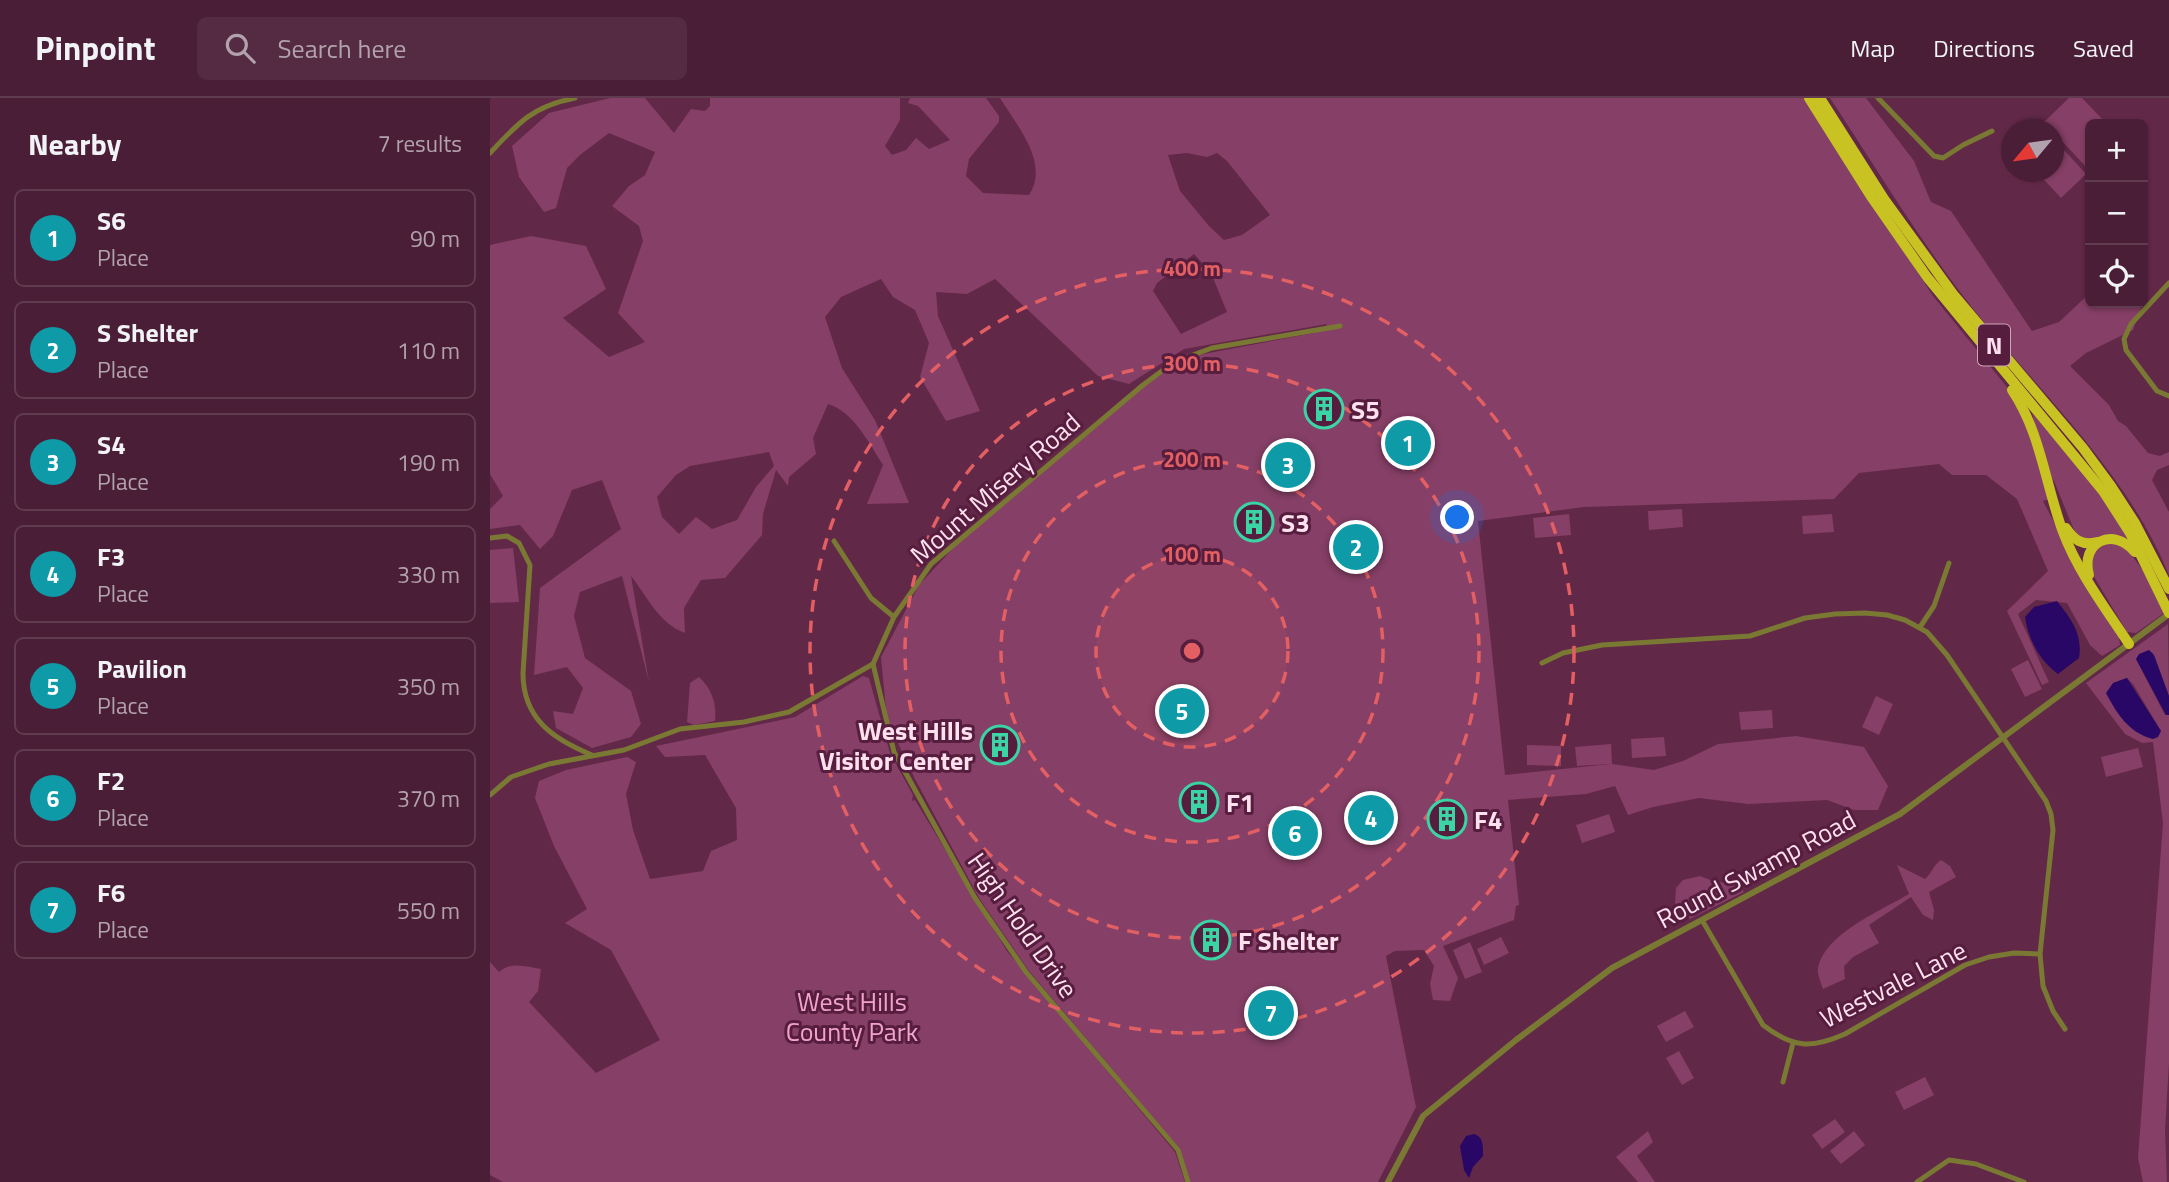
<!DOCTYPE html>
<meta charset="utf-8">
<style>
body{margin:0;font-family:"Titillium Web",sans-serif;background:#542b42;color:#f1f3f6}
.controls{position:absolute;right:21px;top:21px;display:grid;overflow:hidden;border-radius:10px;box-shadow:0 2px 5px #0004}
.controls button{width:63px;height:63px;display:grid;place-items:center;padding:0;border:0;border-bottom:2px solid #613c51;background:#4a1e36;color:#f1f3f6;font:35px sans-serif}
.compass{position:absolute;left:1511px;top:21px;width:63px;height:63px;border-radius:50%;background:#4a1e36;box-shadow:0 2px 5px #0004;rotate:241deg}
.you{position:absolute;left:968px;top:420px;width:24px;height:24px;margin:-18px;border:5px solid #fff;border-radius:50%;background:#1a73e8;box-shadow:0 0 0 10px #1a73e833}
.badge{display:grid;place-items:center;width:46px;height:46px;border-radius:50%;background:#3ad4a5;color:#fff;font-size:23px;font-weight:700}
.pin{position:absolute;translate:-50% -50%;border:4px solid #fff;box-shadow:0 2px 7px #0006}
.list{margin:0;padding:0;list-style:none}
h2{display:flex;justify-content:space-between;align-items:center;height:91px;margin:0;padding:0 28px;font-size:30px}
h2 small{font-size:23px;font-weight:400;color:#b2a2ad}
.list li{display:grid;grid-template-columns:46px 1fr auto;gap:21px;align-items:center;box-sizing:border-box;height:98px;margin:0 14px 14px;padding:0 14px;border:2px solid #613c51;border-radius:10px}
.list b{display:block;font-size:26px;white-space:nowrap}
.list p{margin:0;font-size:23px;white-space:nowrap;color:#b2a2ad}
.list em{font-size:23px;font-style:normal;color:#b2a2ad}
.icon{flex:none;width:38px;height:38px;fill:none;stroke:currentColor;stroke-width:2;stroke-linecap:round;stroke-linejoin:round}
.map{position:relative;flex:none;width:1679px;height:1084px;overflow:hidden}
header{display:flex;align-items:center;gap:42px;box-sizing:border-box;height:98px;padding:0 35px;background:#4a1e36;border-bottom:2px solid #613c51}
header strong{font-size:33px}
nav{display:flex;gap:38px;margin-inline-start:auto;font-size:24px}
.search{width:490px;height:63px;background:#542b42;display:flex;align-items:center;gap:18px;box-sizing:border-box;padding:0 24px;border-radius:10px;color:#b2a2ad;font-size:26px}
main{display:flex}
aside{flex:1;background:#4a1e36}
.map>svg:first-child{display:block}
.green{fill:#863f66;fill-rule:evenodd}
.water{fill:#280766}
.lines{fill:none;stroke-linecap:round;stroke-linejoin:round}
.minor{stroke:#7a7933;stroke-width:5}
.tertiary{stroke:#7a7933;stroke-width:6}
.motorway{stroke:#c8c323;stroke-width:10}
.ring{fill:none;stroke:#e25f63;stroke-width:3.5;stroke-dasharray:12 9}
.labels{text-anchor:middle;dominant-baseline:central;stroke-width:6;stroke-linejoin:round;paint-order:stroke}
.shield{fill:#561d3e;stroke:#cca6b9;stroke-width:2}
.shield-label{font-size:24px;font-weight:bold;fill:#fee0ee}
.poi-label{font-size:26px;font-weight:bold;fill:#fee0ee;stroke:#561d3e;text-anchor:start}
.street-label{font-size:26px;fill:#fee0ee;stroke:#561d3e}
.park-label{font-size:26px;fill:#f1a3cb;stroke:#561d3e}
.centre{fill:#e25f63;stroke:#561d3e;stroke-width:3.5}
.ring-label{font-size:21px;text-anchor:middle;font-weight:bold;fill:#e25f63;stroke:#561d3e;stroke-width:6;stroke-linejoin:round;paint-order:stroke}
</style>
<header>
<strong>Pinpoint</strong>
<div class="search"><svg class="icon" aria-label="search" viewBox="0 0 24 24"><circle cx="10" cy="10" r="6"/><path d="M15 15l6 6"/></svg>Search here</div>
<nav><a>Map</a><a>Directions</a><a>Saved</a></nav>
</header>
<main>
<aside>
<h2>Nearby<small>7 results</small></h2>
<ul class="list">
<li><span class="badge" style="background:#0f9aa8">1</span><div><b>S6</b><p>Place</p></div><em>90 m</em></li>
<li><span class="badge" style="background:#0f9aa8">2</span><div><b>S Shelter</b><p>Place</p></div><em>110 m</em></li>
<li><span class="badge" style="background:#0f9aa8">3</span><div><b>S4</b><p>Place</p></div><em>190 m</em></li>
<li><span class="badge" style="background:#0f9aa8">4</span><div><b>F3</b><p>Place</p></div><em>330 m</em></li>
<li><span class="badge" style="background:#0f9aa8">5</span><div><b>Pavilion</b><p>Place</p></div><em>350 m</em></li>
<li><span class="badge" style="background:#0f9aa8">6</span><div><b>F2</b><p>Place</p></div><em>370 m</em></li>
<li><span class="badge" style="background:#0f9aa8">7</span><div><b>F6</b><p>Place</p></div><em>550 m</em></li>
</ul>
</aside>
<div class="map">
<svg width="1679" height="1084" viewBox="0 0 1679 1084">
<rect width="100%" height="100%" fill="#622848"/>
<g class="green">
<path d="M120,0H155L184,35L201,11L215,13L220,8V0H410V22L395,48L402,57L416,52L426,40L439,51L460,42L428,8L418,5L420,0H496L509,18V24L479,61L476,78L493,95L539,97C560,65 527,28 510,0H1315L1443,198L1525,299L1536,319L1560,401L1553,403L1601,495L1629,539L1630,547L1612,558L1600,547L1577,505L1546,502L1528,516L1559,584L1552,587L1517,513L1558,473L1527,401L1496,377H1462L1449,366L1369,375L1344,401L1094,409L988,423L1015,677L1120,666L1087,668L1085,649L1121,646L1122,666L1164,672L1193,663L1228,646L1306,638L1374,649L1398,688L1388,712H1364L1337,702L1258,706L1209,700L1163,709L1138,717L1125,688L1096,696L1018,702L1029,807L1026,808L1024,822L953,848L968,880L960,903L943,902L940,886L944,868L934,852L905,853L896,858L926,1009L888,1084H700L689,1050L539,873L489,800L425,681L397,622L391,559L429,487L468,445L653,289L685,267L703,258L824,235L834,230L837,226L694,251L639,286L608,278L505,181L477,196L446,194L448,218L490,313L456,323L430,279L439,245L425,212L403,199L391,181L351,199L335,219L352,270L385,322L419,405L377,406L393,367C379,345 364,314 338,306L323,340L326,356L299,379L298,388L286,372L273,416L272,437L235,480L211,482L194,510L195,535C169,526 157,498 141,478L159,584L132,478L90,494L84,518L95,560L141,593L151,626L141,639L102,650L66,630L63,613L83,616L93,590L77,569L44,577L50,490L131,431L112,382L82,392L63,438L50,451L30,427L0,431V411L13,398L0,376V147L41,138L96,148L116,191L73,220L119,259L155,244L128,215L153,143L149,128L122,108L139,88L155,77L165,54L119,35L90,57L77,70L66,110L54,114L29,79L22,48L59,15ZM697,55L717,59L727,55L737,63L780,117L752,137L734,142L719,128L690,93L678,57ZM704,156L721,175L737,214L691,236L663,193L667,185ZM279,354L284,368L266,389L247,422L222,431L206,419L189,436L172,419L167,399L186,377L200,368Z"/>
<path d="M1340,0H1376L1424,63L1441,104L1461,113L1542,233L1569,224L1600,195V205H1653V146L1656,143L1657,193L1643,232L1596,255L1580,268L1619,307L1628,323L1636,328L1658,355L1670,358L1679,354V367L1667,372L1662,382L1679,414V477C1637,374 1552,297 1484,212C1431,145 1387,71 1340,0Z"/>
<polygon points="1579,0 1592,0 1617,26 1600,26 1600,73 1554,24"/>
<polygon points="1564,41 1596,76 1571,100 1547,74 1563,74"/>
<polygon points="1542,315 1603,386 1638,440 1598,443 1586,437 1564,383 1558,375"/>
<polygon points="1192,411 1193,429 1159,432 1158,413"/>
<polygon points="1079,416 1081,437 1045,440 1043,420"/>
<polygon points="1342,416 1344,434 1313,436 1312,418"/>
<path d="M1627,443C1650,462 1663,488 1674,515L1646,535L1637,534L1600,472L1606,448Z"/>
<polygon points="23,450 29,504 0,505 0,452"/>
<path d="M1678,526L1679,598L1662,554L1646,561L1675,617H1679V965L1675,1032L1677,1084H1653L1648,1060L1673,725L1663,644L1652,645L1635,636L1596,585ZM1637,580L1643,586L1671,633L1623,585Z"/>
<polygon points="1538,562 1552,591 1535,599 1521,571"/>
<path d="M373,578L379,580L400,655L423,697L422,703L425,702L517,853L685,1054L695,1084H13L0,1077V864L9,874C21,863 37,869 51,871L48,893L39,904L106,975L170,942L121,852L75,825L97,811L64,748L45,700L49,683L76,672L137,659L146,664L136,696L143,732L160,781L213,773L221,753L247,742L246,710L215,657L175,659L166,648L305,619Z"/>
<path d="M209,579C222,591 227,606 225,623L204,627L197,624L200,585Z"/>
<polygon points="1386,598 1403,606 1389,637 1372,629"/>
<polygon points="1282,612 1283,630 1251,632 1249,614"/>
<polygon points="1174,639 1176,658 1142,660 1141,641"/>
<polygon points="1037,647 1071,648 1071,668 1037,667"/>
<polygon points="1648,650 1653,669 1616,679 1611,659"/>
<polygon points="1119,716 1125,734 1092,745 1086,727"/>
<path d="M1451,762L1460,768L1466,779L1439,794L1444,812L1443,822L1433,817L1421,799L1379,827L1389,845L1363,859L1354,868L1355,881L1333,891C1331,885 1327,876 1328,870C1334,836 1392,812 1419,796L1407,767L1435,781C1442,775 1443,767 1451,762Z"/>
<polygon points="1210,778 1226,784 1247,785 1254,794 1200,821 1185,805 1186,790 1193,782"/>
<polygon points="1011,839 1019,855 994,867 987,851"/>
<polygon points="980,844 992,874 975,881 963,852"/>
<polygon points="1195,913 1204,929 1176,944 1167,928"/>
<polygon points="1189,953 1204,980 1192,987 1176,960"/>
<polygon points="1435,979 1444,997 1414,1012 1405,994"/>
<polygon points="1345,1021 1355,1034 1332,1051 1322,1037"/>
<polygon points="1158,1033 1163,1044 1147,1058 1165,1084 1148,1084 1126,1059"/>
<polygon points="1364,1033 1375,1047 1351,1066 1340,1053"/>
</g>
<g class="water">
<path d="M1567,503C1581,521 1593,536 1589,560L1568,576C1550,563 1538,541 1535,519L1544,509Z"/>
<polygon points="1659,552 1664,557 1679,598 1679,617 1676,617 1646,561 1649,556"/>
<path d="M1637,580L1671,633L1668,639L1663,641C1639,635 1627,616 1616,595L1623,585Z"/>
<path d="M984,1036C994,1039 993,1049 993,1058L983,1069L979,1080L974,1072L970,1048L976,1038Z"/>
</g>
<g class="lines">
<g class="minor">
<polyline points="1388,0 1444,58 1453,60 1473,47 1502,33"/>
<path d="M0,55C28,25 43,8 85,0"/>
<polyline points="1679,185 1641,226 1634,241 1636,252 1667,293 1679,298"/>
<path d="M0,440L17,438L29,445L40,467L33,575C33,621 63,641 102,657"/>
<polyline points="344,443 381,500 404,519"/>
<polyline points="1430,529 1444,508 1459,465"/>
<polyline points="1052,565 1073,555 1112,547 1260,538 1315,520 1345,516 1375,515 1397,517 1415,522 1437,534 1457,557 1556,703 1561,716 1563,732 1550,856 1553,888 1563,913 1575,931"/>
<polyline points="383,566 404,654 485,800 536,874 688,1052 698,1084"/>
<polyline points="0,697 21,679 59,666 134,652 190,631 254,624 299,614 383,566 404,519 441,466 653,287 684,264 722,250 850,228"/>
<path d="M1212,822L1273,927C1303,950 1321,951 1355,936L1475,867L1499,859L1524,855L1550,856"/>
<polyline points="1293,984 1303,945"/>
<polyline points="1427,1084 1459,1062 1486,1066 1534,1084"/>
</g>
<polyline class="tertiary" points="898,1084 933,1018 1026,942 1122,870 1410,716 1679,516"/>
<g class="motorway">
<polyline points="1319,0 1382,100 1437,179 1613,393 1640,435 1679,515"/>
<polyline points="1330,0 1394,101 1463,196 1593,350 1621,388 1645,425 1679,491"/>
<path d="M1522,292C1551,335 1555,386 1573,434C1588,474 1616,511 1639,546"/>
<path d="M1576,430C1584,442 1592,448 1607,444"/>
<path d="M1599,477C1590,444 1623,428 1645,454"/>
</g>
</g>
<circle cx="702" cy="553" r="96" fill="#e25f63" fill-opacity=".12"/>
<g class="ring">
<circle cx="702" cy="553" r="96"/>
<circle cx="702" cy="553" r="191"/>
<circle cx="702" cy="553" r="287"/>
<circle cx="702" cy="553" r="382"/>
</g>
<defs>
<symbol id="building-ring" viewBox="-11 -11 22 22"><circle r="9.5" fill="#561d3e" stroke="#3ad4a5" stroke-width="1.5"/><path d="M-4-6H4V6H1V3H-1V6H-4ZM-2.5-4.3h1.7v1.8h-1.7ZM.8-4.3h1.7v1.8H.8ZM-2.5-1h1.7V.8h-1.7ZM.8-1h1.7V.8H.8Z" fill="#3ad4a5"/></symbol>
</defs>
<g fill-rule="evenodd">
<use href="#building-ring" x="812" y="289" width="44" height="44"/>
<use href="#building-ring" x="742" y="402" width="44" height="44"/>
<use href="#building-ring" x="488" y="625" width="44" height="44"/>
<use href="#building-ring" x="687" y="682" width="44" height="44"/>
<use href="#building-ring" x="935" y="699" width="44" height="44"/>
<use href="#building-ring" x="699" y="820" width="44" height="44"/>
</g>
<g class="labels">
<rect class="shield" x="1488" y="226.5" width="32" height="41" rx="5"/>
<g class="shield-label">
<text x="1504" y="247">N</text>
</g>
<g class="poi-label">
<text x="861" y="311">S5</text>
<text x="791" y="424">S3</text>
<text x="483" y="632" text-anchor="end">West Hills<tspan x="483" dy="30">Visitor Center</tspan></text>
<text x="736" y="704">F1</text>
<text x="984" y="721">F4</text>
<text x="748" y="842">F Shelter</text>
</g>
<g class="street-label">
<text transform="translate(505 390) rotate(-41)">Mount Misery Road</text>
<text transform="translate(1266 771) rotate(-28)">Round Swamp Road</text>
<text transform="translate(533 827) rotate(55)">High Hold Drive</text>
<text transform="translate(1403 886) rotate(-27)">Westvale Lane</text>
</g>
<g class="park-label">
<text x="362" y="903">West Hills<tspan x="362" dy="30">County Park</tspan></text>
</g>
</g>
<circle cx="702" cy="553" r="10" class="centre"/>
<g class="ring-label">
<text x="702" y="178">400 m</text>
<text x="702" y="273">300 m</text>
<text x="702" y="369">200 m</text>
<text x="702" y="464">100 m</text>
</g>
</svg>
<div class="controls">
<button>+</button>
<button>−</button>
<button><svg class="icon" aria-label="locate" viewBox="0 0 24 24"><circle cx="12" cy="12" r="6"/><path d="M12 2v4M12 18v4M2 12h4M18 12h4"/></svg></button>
</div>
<svg class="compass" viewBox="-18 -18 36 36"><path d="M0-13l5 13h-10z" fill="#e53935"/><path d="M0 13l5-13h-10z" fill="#b2a2ad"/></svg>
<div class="you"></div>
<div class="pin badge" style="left:918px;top:345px;background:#0f9aa8">1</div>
<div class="pin badge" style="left:866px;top:449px;background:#0f9aa8">2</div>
<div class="pin badge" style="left:798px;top:367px;background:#0f9aa8">3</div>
<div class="pin badge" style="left:881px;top:720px;background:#0f9aa8">4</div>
<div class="pin badge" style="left:692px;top:613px;background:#0f9aa8">5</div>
<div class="pin badge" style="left:805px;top:735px;background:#0f9aa8">6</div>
<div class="pin badge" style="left:781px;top:915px;background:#0f9aa8">7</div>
</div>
</main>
